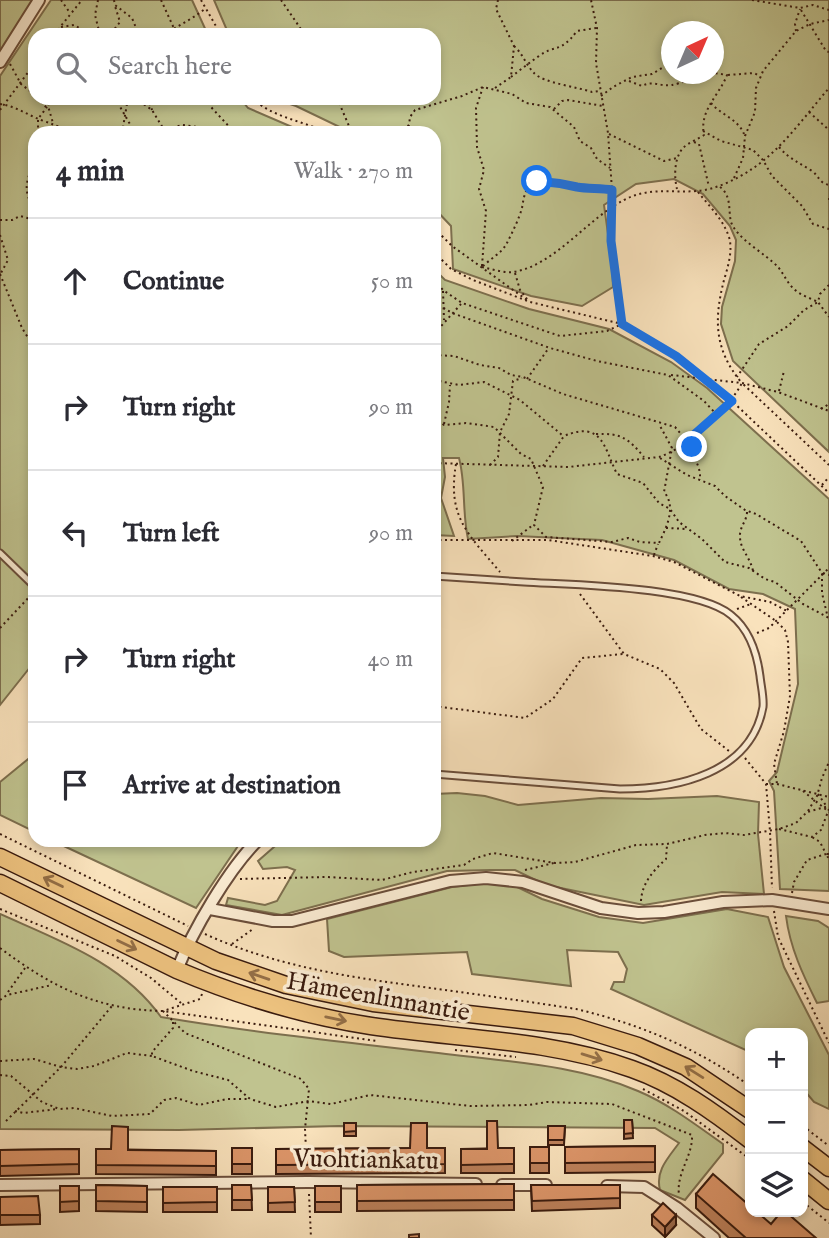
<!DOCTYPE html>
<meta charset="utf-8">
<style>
body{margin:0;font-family:"IM FELL English",serif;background:#f7f7f7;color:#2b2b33}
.controls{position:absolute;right:21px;bottom:21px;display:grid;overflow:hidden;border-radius:14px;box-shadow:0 4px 10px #0003}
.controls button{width:63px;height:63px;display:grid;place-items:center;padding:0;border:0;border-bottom:2px solid #e1e1e2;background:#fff;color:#2b2b33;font:35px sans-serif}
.compass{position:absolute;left:661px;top:21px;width:63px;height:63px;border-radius:50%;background:#fff;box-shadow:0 4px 10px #0003;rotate:44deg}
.stop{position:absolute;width:21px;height:21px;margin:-16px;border:5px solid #1a73e8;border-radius:50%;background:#fff}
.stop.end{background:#1a73e8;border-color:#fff;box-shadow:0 2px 7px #0008}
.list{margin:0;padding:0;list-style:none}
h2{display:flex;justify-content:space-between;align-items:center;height:91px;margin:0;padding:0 28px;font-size:30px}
h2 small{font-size:23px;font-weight:400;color:#7c7c81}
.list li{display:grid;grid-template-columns:46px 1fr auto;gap:21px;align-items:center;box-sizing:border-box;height:126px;padding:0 28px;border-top:2px solid #e1e1e2}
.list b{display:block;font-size:26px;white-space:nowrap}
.list em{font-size:23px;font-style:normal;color:#7c7c81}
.icon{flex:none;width:38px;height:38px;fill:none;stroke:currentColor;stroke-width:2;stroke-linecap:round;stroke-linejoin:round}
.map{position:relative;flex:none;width:829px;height:1238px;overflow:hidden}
.search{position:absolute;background:#fff;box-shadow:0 4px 10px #0003;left:28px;top:28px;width:413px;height:77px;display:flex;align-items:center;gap:18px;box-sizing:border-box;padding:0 24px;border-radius:21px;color:#7c7c81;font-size:26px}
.panel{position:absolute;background:#fff;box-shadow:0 4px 10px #0003;left:28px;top:126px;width:413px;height:721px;border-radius:21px}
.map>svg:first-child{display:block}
.green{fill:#c0c38f;stroke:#7d6f4e;stroke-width:2;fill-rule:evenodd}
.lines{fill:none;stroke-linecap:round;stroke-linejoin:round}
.lane-casing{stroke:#6a4d3a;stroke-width:9}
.street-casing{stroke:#6a4d3a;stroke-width:14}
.primary-casing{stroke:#3a1b0e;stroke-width:19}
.path{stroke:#3a1b0e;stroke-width:2;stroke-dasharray:2 3.5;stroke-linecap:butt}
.lane{stroke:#fbecd3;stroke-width:5}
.street{stroke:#fbecd3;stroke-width:10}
.primary{stroke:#ecc17e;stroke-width:16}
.wall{fill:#bd805a;stroke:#3a1b0e;stroke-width:2}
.shaded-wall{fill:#9a684a;stroke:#3a1b0e;stroke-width:2}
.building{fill:#dc9569;stroke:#3a1b0e;stroke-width:2}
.oneway{stroke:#936e46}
.route{stroke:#1a73e8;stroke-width:9}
.labels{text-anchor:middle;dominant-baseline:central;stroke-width:7;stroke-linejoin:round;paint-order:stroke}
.street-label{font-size:26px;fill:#3a1b0e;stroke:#fbecd3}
</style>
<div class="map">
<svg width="829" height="1238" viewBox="0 0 829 1238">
<rect width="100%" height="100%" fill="#f9e2bc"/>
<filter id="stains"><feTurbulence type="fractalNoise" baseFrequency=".00286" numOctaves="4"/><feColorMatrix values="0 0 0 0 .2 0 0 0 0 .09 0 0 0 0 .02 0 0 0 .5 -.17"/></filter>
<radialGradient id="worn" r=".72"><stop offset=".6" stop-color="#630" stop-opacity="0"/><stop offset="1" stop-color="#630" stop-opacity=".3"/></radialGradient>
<g class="green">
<polygon points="0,0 34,0 0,52"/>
<polygon points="51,0 192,0 208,35 35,35 35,98 240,98 248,108 306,133 35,133 35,661 0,705 0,76"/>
<path d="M214,0H829V452L733,361L721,324L722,307L735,261L736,240L730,226L703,194L674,179L636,184L604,205L612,263L613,287L582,306L531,296L453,269L451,226L434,208V133H352L296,106L272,98H434V35H229ZM672,32H714V74H672Z"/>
<path d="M434,269L445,280L529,309L609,329L671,362L707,388L829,499V891L780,889L774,791L769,781L777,772L798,684L795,609L763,594L729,589L674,560L602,540L517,536L468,539C462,512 466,484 459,458H443L445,477L441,498L454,536L434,535Z"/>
<polygon points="33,755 35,757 35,832 0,815 0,782"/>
<polygon points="457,793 485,796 518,805 601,798 648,799 717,796 759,802 758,834 764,894 722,892 644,905 546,885 515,870 491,870 447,871 282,915 226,905 228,898 265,905 277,901 295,870 287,867 263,869 258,861 282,840 434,840 434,794"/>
<polygon points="51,840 242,840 196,908"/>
<polygon points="493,882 511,884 542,899 599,917 643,923 727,909 768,917 784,967 829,1055 829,1109 814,1102 803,1089 803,1033 750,1033 750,1052 611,989 614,982 624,982 627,969 618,952 567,950 571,986 472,974 467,952 344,957 329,951 327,919 452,887"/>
<path d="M0,914C58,940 123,963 161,1017C256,1033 351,1043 446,1054C510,1062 578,1065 638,1091C669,1104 696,1125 723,1144V1153L685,1200L660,1190C655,1171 668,1158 679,1143L655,1128L339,1126L179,1130L0,1129Z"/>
<path d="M786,916L818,921L829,928V1001L817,1003C803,975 790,948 786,916Z"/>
</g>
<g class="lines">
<defs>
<g id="lane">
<polyline points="0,553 35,587"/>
<path d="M434,576C464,578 494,580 524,582C572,585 696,586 731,615C750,630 757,653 760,676C761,686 764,698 763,707C751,774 676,789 620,789L434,774"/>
</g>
<g id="street">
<polyline points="0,62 39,0"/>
<polyline points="210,909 273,921 292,921 450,881 486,878 523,882 601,908 638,913 664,912 723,902 772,900 829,909"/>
<path d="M177,970C193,930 228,870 258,840"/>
<polyline points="0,1185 308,1182 476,1184"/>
<polyline points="502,1185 546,1185"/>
<polyline points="607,1186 644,1187 677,1208 714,1238"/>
</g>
<g id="primary">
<polyline points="0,857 216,961 286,985 373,1003 573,1026 638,1046 686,1067 750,1110"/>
<path d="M0,883L177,970C239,996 304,1016 371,1026C458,1039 548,1039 632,1069C675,1084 714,1112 750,1140"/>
<polyline points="803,1148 829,1168"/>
<polyline points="803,1180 829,1201"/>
</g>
</defs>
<use href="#lane" class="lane-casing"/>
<use href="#street" class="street-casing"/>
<use href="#primary" class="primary-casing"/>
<g class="path">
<polyline points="61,0 70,13"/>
<polyline points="98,0 95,15 100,35"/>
<polyline points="114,0 115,5 132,18 139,35"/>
<polyline points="161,0 177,35"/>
<polyline points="201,0 221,35"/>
<polyline points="281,0 305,35"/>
<polyline points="752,0 800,8 813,5 829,10"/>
<polyline points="801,10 826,51 829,52"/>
<polyline points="61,27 74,25 92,35"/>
<polyline points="796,31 795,24 800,9"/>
<polyline points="57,35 60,27 82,0"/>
<polyline points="106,35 113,31 120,22 115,6"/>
<path d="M165,35C178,25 193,19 206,8"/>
<path d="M514,46C523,54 526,65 534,73C543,83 578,87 592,92L599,91"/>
<polyline points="10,64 21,84 35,95"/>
<polyline points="728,75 754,73 760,76"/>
<path d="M511,77C520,70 529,63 539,56C555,44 560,54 577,31L596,28"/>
<path d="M629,81L642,86C653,80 661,87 672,85C679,84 694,78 700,74"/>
<polyline points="495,88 511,77 514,46 496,9 498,0"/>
<polyline points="601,96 613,87 632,77 652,74 672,62"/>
<polyline points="37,98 46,107"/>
<polyline points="50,98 48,106 53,123"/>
<polyline points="115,98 135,133"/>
<polyline points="135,98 152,110 166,133"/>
<polyline points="148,98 152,110"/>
<polyline points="206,98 211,107 235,133"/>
<path d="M252,98C273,118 302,120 327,133"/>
<polyline points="337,98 352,133"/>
<path d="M711,103C721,115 738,119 744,134"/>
<path d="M0,104C15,106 28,115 41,120C52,124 61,127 72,133"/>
<polyline points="554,109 562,101 568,100 603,106"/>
<polyline points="0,110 35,63"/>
<polyline points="809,112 829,130"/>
<polyline points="703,131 721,141 753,150 763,160 772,176 802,206 813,224 829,229"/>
<polyline points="38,133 38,119 47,107"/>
<polyline points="55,133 58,125"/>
<polyline points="122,133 128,98"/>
<polyline points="151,133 182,125 232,131"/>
<polyline points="399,133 409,125 410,117 415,110 462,96 483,87 512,94 526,103 550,107 574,127 580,141 591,148 597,159 610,168"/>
<polyline points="609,134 664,161 677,158"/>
<polyline points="694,142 699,144 709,187"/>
<path d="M779,147C789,159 800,163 812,171C819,176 819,183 829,185"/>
<path d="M35,160C26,182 22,190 35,210"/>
<polyline points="734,178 743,158 745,136 755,112 756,88 763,71 796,31 810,24 829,20"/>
<path d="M720,187C732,196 728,210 731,222C737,239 766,254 778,267C784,274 787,283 794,289C800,295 810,298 818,302L804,310L788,326L759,344L737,377"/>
<path d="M677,189C674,177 674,158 683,148C688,143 698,139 704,135C699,110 719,96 727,75L714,73"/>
<path d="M698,192C709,206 723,219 729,237C733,250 728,267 724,280C714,319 714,349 741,382"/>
<polyline points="829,198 829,203"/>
<polyline points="0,220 12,220 20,216 35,220"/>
<polyline points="434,228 452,246 527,300"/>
<polyline points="0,235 8,260 1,273"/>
<polyline points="434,252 451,269 473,280 530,302 622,324 676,357 732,401 829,493"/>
<polyline points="482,266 486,211 479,189 484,170 477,147 476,108 483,87"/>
<path d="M483,266C490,259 502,253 507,243C512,233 519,219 522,208C524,196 525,186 537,181C551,182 564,184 577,187C588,189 601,188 612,190"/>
<path d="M482,267C492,269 503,273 513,272C554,266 587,219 624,200C648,187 672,193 697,191C715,190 737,179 752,169C782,149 805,116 829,88"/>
<polyline points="515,273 520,290 527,299"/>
<polyline points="0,274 22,328 35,349"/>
<polyline points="434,280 443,290 462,303 560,336 607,331 622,324 611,241 612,190 608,133 596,63 597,28 591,0"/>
<polyline points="829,285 820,294 818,302 829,317"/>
<polyline points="443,291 444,320"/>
<polyline points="434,302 452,313 550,348 597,361 668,375 704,401 717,415"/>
<polyline points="434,334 461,304"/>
<path d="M434,355L454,356L480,365L499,368L511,375L523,377L563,394L675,427L692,447C692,460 701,463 700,480"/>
<polyline points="671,375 742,383 778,392 829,411"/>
<polyline points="527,379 548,349"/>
<polyline points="434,380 459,385 484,382 520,400 562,435"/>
<polyline points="779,391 784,371"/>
<polyline points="821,409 829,404"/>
<path d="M434,417L444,425L466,423L494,427L521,454L531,459L543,487L534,525L546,537L612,542L628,538L640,542L659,543C666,528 677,507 664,492L672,448L659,424"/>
<polyline points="444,424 449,402 450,385"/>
<path d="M596,434C621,433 628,438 644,457"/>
<polyline points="660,458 687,475 715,486 725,496 745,510 756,514 801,541 822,573 822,593 827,614"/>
<path d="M434,463L568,467L659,457C689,447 727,411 742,383L829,465"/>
<path d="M456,464C447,517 468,534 500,572"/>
<polyline points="490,465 498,457 500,432 509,414 513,381 522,378"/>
<path d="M543,466L564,436C603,420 604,448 617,474L643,483L659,503L670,509L679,522L702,539L725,562L749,568L765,579L775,582L803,604L829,618"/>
<polyline points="822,485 829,477"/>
<path d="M747,512C747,520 741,525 740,534C739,549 750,556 753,571"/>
<polyline points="666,528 687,529"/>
<polyline points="434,540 548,540 653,556 674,562 740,596 770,602 787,611"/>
<polyline points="512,541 533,525"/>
<polyline points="654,555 658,544"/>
<polyline points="823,573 829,575"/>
<polyline points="580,594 624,654 660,669 674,683 701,729 729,751"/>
<polyline points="741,597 776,621 785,630 788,642 790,696 784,731 774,764 777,784"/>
<polyline points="737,609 751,604"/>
<polyline points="0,628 32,594"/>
<polyline points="757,633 769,628 829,568"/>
<polyline points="434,706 525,718 553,699 582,658 623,654"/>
<polyline points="745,758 766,784 770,831 772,888"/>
<polyline points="766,784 777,784 829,797"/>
<polyline points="803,791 829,812"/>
<polyline points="818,794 827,807"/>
<polyline points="808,811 817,796 822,778 829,762"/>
<polyline points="779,829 812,837 821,830 829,809"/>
<polyline points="0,834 188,926"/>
<polyline points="829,854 826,854 829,859"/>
<polyline points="525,870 554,863"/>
<polyline points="240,879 327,877 382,880 413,872 464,865 473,859 493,853 555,863 575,862 636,845 667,844 705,835 725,833 744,835 779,829 796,823 807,812 829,806"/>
<polyline points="792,893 794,882 807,860 826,854 820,842 812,837"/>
<path d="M641,901C642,883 653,871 666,859L667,845"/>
<polyline points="0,909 115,956 151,978 181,1003"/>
<polyline points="774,911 778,937 829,1043"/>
<path d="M205,934C275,966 348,977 423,987C474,994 525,1001 576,1009C640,1024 696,1048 750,1086"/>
<polyline points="232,944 253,929"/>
<path d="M0,948C52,987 97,1010 163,1011L377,1041"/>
<polyline points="8,992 25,968"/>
<polyline points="202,994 200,999 163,1011 185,1033 301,1079 309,1089 305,1129 306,1150"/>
<polyline points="0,1000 7,995 52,985"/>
<path d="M173,1022V1028L152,1052V1056L193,1071L228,1080L250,1099L276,1107L309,1101L331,1104L370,1095L470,1106L529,1105L547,1102L612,1104L692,1135C693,1156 676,1173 679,1195"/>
<polyline points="455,1050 516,1057"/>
<polyline points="0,1061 34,1059 61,1067 77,1069 94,1066 127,1053 152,1056"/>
<polyline points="0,1075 11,1076 42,1102 59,1109 74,1108 112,1116 150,1114 164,1100 176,1098 199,1105 227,1099 249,1099"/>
<polyline points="643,1089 684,1111 750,1159"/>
<polyline points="15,1111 23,1113 58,1109"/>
<polyline points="6,1121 61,1067 112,1006"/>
<polyline points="803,1126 829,1146"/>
<polyline points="309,1194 311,1238"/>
<polyline points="803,1202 829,1223"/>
</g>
<use href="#lane" class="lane"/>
<use href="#street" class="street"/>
<use href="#primary" class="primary"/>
</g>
<g class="wall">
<polygon points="624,1120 632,1120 633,1138 624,1139"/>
<rect x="344" y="1123" width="12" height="13"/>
<polygon points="548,1126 565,1126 564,1145 548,1145"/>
<polygon points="655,1146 655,1172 565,1173 565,1147"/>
<rect x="530" y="1147" width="19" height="26"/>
<rect x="232" y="1148" width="20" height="26"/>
<polygon points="445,1148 445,1173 276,1174 276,1149"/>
<polygon points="514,1148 514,1173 461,1173 461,1149"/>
<polygon points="79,1149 79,1174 0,1176 0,1150"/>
<polygon points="96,1149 216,1151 216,1175 96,1174"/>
<polygon points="514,1184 514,1210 357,1211 357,1185"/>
<polygon points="96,1185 147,1186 147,1212 96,1211"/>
<polygon points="232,1185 251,1185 252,1210 232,1210"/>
<polygon points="531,1185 620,1185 620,1208 532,1211"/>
<polygon points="60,1186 79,1186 79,1211 60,1212"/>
<rect x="315" y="1186" width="26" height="26"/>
<rect x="163" y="1187" width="54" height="25"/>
<polygon points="268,1187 294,1187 295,1212 268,1212"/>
<polygon points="696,1194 771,1224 816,1238 729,1238 696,1208"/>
<polygon points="0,1197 40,1215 40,1224 0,1225"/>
<polygon points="652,1215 676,1225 665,1237 652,1225"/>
</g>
<polygon class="shaded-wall" points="676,1215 676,1225 665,1237 665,1227"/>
<g class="building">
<polygon points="624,1120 632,1120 633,1133 624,1134"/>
<polygon points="487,1121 497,1121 498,1148 514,1148 514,1164 461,1165 461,1149 487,1149"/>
<polygon points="344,1123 356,1123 356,1131 344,1132"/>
<polygon points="411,1123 427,1123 427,1148 445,1148 445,1164 276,1165 276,1149 410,1148"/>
<polygon points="112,1126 128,1127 128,1150 216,1151 216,1166 96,1165 96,1149 111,1149"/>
<polygon points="548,1126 565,1126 564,1140 548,1140"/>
<polygon points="655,1146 655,1162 565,1163 565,1147"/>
<rect x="530" y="1147" width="19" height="16"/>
<rect x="232" y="1148" width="20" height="16"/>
<polygon points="79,1149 79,1164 0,1166 0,1150"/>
<polygon points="713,1174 750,1206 750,1212 757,1212 771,1224 781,1212 786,1212 816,1238 746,1238 696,1194"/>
<polygon points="514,1184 514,1200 357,1201 357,1185"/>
<polygon points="96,1185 147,1186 147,1202 96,1201"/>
<polygon points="232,1185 251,1185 252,1200 232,1200"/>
<polygon points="531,1185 620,1185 620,1198 532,1201"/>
<polygon points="60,1186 79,1186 79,1201 60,1202"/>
<rect x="315" y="1186" width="26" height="16"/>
<polygon points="163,1187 217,1187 217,1202 163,1203"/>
<polygon points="268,1187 294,1187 295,1202 268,1203"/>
<polygon points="38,1196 40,1215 0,1215 0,1197"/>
<polygon points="663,1203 676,1215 665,1227 652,1215"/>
<polygon points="419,1234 419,1238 409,1238 409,1235"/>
</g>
<defs><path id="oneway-shaft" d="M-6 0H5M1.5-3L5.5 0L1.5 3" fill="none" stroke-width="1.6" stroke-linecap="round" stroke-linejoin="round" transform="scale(1.75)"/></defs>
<g class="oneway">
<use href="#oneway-shaft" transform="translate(53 882) rotate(-154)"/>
<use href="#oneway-shaft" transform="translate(127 945) rotate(26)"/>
<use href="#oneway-shaft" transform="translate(259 976) rotate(-161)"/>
<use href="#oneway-shaft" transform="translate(336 1019) rotate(12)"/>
<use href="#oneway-shaft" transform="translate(592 1057) rotate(17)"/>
<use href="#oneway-shaft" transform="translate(694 1072) rotate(-148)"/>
</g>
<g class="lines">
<path class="route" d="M537,181C551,182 564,184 577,187C588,189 601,188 612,190L611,241L622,324L676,356L732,401L688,440L692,447"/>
</g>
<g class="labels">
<g class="street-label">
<text transform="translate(378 997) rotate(10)">Hämeenlinnantie</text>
<text transform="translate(366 1160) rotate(1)">Vuohtiankatu</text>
</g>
</g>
<rect width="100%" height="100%" filter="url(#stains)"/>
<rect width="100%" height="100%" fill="url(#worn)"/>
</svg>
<div class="controls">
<button>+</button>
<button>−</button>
<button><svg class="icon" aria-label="layers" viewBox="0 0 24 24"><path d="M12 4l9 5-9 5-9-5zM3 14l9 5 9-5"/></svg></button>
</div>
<svg class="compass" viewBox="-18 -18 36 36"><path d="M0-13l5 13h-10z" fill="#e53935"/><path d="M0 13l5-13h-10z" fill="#7c7c81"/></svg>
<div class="stop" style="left:537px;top:181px"></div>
<div class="stop end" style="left:692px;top:447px"></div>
<div class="search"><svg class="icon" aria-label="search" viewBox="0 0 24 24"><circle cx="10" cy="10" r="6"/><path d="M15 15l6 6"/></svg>Search here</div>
<section class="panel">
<h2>4 min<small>Walk · 270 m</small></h2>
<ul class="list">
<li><svg class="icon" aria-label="ahead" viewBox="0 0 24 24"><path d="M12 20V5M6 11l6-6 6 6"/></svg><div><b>Continue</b></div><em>50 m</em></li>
<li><svg class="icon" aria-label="right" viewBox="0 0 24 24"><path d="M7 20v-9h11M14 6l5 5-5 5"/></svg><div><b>Turn right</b></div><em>90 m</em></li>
<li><svg class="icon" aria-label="left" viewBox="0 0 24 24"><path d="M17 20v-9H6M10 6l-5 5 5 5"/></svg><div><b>Turn left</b></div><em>90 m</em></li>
<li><svg class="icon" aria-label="right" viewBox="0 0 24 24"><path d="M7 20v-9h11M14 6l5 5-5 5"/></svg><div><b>Turn right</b></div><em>40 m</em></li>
<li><svg class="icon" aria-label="arrive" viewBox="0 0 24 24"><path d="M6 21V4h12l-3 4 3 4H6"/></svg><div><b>Arrive at destination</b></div></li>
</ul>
</section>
</div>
